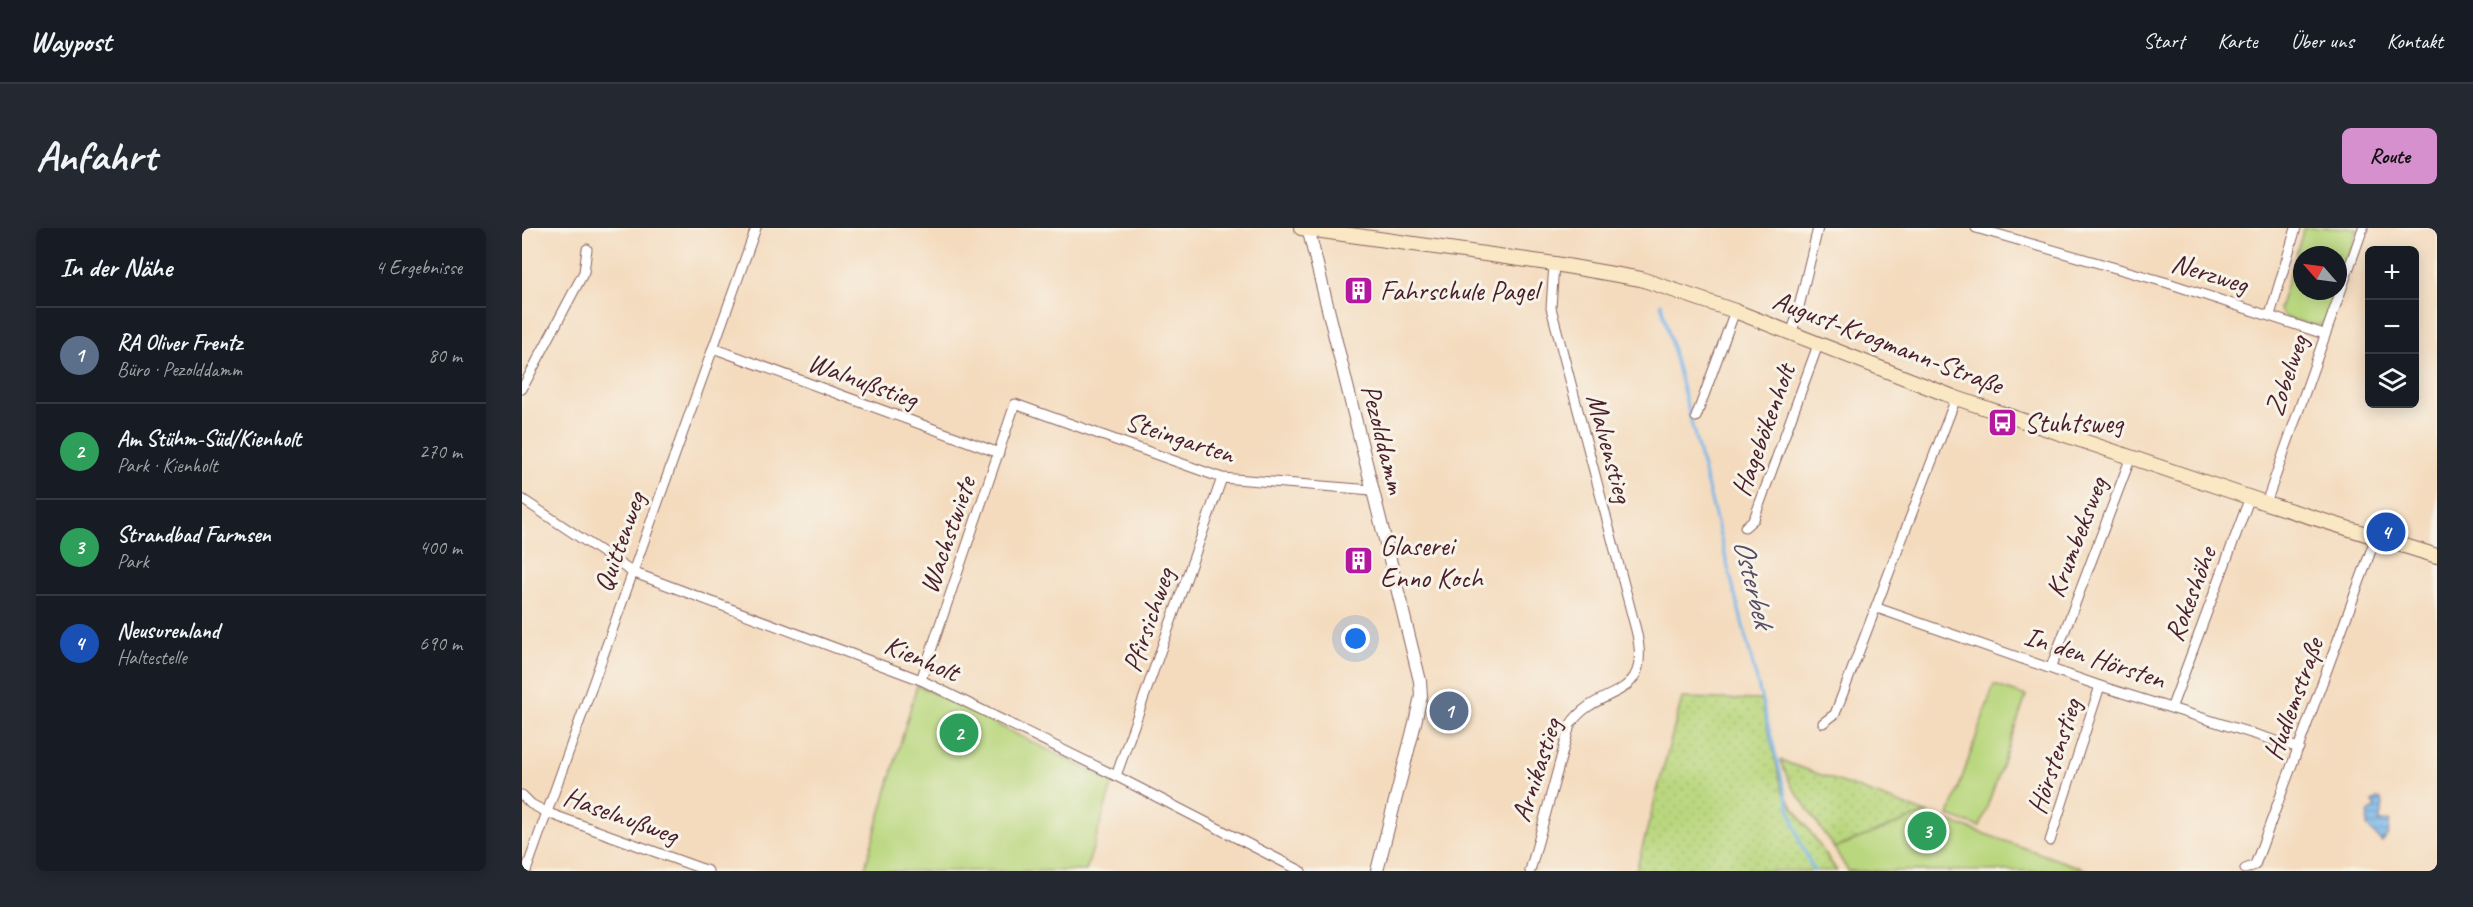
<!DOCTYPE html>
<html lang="de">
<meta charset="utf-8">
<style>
body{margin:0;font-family:Caveat,sans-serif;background:#242831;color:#f1f3f6}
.controls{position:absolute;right:18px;top:18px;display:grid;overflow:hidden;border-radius:9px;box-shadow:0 3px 15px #0003}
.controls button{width:54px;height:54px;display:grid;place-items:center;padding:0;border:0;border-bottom:2px solid #363941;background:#171b24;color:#f1f3f6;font:30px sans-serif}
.compass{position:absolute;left:1771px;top:18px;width:54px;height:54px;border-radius:50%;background:#171b24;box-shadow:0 3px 15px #0003;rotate:298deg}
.you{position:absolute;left:834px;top:411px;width:21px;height:21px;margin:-15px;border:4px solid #fff;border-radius:50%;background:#1a73e8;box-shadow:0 0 0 9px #1a73e833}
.badge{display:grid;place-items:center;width:39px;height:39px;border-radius:50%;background:#d690ce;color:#fff;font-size:20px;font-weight:700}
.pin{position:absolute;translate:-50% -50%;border:3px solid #fff;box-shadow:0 2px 6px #0006}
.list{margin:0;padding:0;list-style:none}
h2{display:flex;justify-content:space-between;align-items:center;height:78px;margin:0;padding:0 24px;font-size:26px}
h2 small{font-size:20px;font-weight:400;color:#9ea1a6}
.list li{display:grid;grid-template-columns:39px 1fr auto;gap:18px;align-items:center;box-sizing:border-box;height:96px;padding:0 24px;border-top:2px solid #363941}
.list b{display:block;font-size:22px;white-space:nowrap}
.list p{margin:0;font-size:20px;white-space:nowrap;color:#9ea1a6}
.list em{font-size:20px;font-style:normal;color:#9ea1a6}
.icon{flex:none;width:33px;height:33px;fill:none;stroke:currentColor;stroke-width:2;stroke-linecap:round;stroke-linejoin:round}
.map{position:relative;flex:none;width:1915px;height:643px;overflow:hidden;border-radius:9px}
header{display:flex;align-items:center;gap:36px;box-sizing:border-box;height:84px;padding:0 30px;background:#171b24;border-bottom:2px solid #363941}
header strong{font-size:28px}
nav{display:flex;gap:33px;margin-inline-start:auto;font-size:21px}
.intro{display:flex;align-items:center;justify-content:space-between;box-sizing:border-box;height:144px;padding:0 36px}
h1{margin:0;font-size:42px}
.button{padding:15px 27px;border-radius:9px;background:#d690ce;color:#111;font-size:21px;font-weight:700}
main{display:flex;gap:36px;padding:0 36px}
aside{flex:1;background:#171b24;border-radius:9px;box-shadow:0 3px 15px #0003}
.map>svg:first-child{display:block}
.grass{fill:url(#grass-dots);stroke:#827b54;stroke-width:1.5}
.park{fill:#b9d77e;stroke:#827b54;stroke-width:1.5}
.water{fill:url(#water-rules);stroke:#606a8a;stroke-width:1.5}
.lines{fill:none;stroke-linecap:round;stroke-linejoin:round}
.stream{stroke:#75b6e9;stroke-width:3}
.minor-casing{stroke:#86615e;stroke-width:11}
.tertiary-casing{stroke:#86615e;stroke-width:14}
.secondary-casing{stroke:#86615e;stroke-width:16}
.minor{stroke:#fff;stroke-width:9}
.tertiary{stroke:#fff;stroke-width:12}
.secondary{stroke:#fae7c3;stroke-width:14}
.labels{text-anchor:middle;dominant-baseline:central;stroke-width:6;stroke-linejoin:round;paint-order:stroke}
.street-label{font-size:28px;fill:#4a1f2b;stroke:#f7f3e8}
.poi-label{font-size:28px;fill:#4a1f2b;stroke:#f7f3e8;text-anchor:start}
.water-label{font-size:30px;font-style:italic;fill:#574c64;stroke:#f7f3e8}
</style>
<header>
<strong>Waypost</strong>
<nav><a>Start</a><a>Karte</a><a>Über uns</a><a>Kontakt</a></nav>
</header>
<div class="intro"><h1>Anfahrt</h1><a class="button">Route</a></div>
<main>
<aside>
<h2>In der Nähe<small>4 Ergebnisse</small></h2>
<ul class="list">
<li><span class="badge" style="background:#5c6f8a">1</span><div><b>RA Oliver Frentz</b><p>Büro · Pezolddamm</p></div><em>80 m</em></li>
<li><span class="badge" style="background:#2e9e5b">2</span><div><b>Am Stühm-Süd/Kienholt</b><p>Park · Kienholt</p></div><em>270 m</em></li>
<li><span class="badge" style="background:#2e9e5b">3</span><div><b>Strandbad Farmsen</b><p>Park</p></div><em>400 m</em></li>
<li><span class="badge" style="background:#1a4fb4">4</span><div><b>Neusurenland</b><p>Haltestelle</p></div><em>690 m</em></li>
</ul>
</aside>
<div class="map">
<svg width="1915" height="643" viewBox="0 0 1915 643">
<defs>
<pattern id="grass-dots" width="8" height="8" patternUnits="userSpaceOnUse" patternTransform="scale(1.5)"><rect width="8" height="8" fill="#b9d77e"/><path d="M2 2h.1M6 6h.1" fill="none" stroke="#a1b86d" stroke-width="1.8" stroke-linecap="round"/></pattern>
<pattern id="water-rules" width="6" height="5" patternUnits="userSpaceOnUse" patternTransform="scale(1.5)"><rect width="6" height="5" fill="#75b6e9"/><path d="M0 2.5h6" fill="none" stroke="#6293bd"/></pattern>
</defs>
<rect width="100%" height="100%" fill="#f7f3e8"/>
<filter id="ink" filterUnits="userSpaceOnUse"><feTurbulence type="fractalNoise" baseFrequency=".0167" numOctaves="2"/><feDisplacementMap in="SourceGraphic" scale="12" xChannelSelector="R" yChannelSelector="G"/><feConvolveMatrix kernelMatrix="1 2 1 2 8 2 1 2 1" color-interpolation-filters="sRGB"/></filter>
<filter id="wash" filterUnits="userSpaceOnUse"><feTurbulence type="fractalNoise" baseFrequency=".008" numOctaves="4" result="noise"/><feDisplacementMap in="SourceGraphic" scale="24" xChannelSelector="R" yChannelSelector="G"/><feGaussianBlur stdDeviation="1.35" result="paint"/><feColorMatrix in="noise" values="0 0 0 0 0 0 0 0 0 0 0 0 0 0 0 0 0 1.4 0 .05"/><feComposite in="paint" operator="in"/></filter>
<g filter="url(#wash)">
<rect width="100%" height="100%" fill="#f4dbbe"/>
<g class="grass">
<polygon points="1160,470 1239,472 1261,564 1315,643 1114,643"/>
<polygon points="1258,532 1404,585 1312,620 1269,557"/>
</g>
<g class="park">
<path d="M1782,0H1836L1816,58V27H1780V63H1814C1805,90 1809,105 1776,93C1768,91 1761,90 1757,81Z"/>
<polygon points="395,457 591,554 564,643 342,643"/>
<polygon points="1472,457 1504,468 1458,599 1427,588"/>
<polygon points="1404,585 1567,643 1326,643 1312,620"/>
</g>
<polygon class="water" points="1855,571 1859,572 1861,577 1857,594 1868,593 1866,606 1860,614 1845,598 1846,586 1853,579 1850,574"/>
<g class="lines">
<polyline class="stream" points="1139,75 1267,579 1278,614 1292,643"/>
</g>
</g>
<g filter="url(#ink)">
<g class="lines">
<defs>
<g id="minor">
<polyline points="1454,0 1646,55 1802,106"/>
<polyline points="1748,87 1774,0"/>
<polyline points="1269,106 1274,91 1296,0"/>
<polyline points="191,120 477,225"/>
<polyline points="0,161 62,44 65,21"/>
<polyline points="1174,189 1213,83"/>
<polyline points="0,271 110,344 399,452 594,548 779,643"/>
<polyline points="1744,275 1841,0"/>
<polyline points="1223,299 1232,291 1296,117"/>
<polyline points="1355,380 1578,458 1777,520"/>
<polyline points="1529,439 1609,229"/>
<polyline points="399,452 493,176 700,250 850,262"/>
<polyline points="1650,478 1728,269"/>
<polyline points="1301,495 1313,486 1434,170"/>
<polyline points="594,548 700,250"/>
<polyline points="0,567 9,576 26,585 186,643"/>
<polyline points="1528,613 1578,458"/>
<polyline points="1723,641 1733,637 1854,309"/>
<polyline points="4,643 234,0"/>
<path d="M1008,643L1048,497C1076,454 1132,477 1114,402L1029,80L1032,36"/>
</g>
<polyline id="tertiary" points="786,0 898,453 899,468 892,499 855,643"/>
<polyline id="secondary" points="779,0 1033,36 1119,51 1213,83 1434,170 1744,275 1915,328"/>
</defs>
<use href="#minor" class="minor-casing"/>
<use href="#tertiary" class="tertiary-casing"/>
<use href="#secondary" class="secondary-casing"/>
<use href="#minor" class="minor"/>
<use href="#tertiary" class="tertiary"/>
<use href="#secondary" class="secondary"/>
</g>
</g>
<defs>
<symbol id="building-square" viewBox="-11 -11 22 22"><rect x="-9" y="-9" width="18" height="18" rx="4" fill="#b5179e" stroke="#f7f3e8"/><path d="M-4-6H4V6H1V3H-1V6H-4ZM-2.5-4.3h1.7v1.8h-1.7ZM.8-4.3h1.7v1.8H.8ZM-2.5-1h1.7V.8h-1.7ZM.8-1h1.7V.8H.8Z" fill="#fff"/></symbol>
<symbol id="bus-square" viewBox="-11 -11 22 22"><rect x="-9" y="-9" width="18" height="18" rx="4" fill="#b5179e" stroke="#f7f3e8"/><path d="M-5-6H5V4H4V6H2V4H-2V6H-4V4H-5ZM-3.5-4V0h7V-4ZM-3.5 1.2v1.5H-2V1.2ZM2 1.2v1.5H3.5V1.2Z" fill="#fff"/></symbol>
</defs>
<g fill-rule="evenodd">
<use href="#building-square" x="820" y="46" width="33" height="33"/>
<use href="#bus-square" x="1464" y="178" width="33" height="33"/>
<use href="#building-square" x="820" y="316" width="33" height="33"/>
</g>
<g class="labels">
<g class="street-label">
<text transform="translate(1688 45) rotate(17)">Nerzweg</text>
<text transform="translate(1366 114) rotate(21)">August-Krogmann-Straße</text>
<text transform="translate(1764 147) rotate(-71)">Zobelweg</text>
<text transform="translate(341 152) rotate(20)">Walnußstieg</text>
<text transform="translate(1241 202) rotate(-70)">Hagebökenholt</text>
<text transform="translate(658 209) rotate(18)">Steingarten</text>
<text transform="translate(862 211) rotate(76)">Pezolddamm</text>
<text transform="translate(1088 220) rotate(75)">Malvenstieg</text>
<text transform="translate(425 307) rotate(-71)">Wachstwiete</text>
<text transform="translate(1554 309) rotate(-69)">Krumbeksweg</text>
<text transform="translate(97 314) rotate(-70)">Quittenweg</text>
<text transform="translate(1668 366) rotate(-69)">Rokeshöhe</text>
<text transform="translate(626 392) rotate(-71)">Pfirsichweg</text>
<text transform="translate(1573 429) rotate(18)">In den Hörsten</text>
<text transform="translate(400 430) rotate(23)">Kienholt</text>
<text transform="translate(1771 471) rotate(-70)">Hudlemstraße</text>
<text transform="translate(1532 528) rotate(-72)">Hörstenstieg</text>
<text transform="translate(1014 542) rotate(-72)">Arnikastieg</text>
<text transform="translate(99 587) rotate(20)">Haselnußweg</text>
</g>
<g class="poi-label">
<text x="858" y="62">Fahrschule Pagel</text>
<text x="1502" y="194">Stuhtsweg</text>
<text x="858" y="317">Glaserei<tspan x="858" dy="32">Enno Koch</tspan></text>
</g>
<g class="water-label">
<text transform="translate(1232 355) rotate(76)">Osterbek</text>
</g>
</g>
</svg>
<div class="controls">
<button>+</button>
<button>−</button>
<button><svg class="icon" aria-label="layers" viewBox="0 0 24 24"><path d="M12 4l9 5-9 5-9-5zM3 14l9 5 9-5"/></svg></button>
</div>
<svg class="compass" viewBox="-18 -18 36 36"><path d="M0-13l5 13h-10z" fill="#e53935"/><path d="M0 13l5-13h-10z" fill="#9ea1a6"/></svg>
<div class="you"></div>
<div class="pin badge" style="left:927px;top:483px;background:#5c6f8a">1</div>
<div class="pin badge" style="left:437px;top:505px;background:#2e9e5b">2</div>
<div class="pin badge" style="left:1405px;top:603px;background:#2e9e5b">3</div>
<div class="pin badge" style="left:1864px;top:304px;background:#1a4fb4">4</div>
</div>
</main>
